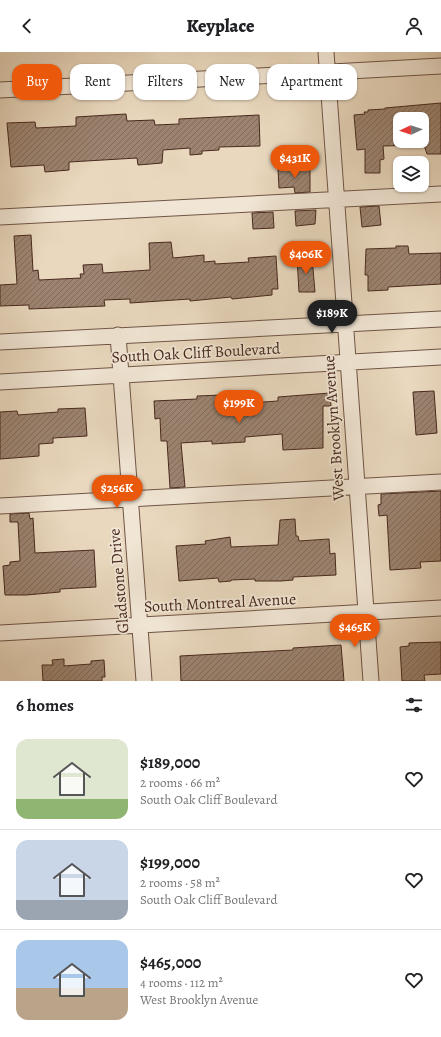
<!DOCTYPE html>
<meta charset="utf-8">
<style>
body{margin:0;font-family:Alegreya,serif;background:#f6f6f6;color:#202124;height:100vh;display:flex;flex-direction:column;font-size:15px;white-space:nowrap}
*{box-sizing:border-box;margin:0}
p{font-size:13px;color:#757577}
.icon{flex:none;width:22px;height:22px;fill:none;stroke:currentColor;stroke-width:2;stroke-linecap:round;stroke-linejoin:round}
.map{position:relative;height:629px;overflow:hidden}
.sheet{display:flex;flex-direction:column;background:#fff;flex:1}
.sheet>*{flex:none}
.guide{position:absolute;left:12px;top:12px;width:417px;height:36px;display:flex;gap:8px}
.needle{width:26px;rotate:266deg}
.buttons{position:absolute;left:393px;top:60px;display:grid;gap:8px}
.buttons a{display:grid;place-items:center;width:36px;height:36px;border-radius:8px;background:#fff;box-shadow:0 1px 3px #0004;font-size:20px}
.price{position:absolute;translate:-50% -34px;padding:0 9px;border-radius:14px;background:#ea580c;color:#fff;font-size:13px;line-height:26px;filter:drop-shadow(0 1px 2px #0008)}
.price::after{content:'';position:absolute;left:50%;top:24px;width:12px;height:9px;margin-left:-6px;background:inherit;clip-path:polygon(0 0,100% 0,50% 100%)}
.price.active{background:#222;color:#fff}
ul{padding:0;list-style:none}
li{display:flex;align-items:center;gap:12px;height:100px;padding:0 16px}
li+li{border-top:1px solid #e0e0e0}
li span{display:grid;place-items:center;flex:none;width:112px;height:80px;border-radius:12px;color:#555}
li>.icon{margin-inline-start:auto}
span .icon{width:48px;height:48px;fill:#fffc;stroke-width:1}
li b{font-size:17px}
h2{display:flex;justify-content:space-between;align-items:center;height:48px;padding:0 16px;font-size:17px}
.pill{padding:0 14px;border-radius:12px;background:#fff;box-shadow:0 1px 3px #0004;font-size:14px;line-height:36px}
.pill.active{background:#ea580c;color:#fff}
header{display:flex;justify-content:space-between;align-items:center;height:52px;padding:0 16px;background:#fff;font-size:18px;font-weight:800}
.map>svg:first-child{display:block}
.building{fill:url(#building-hatch);stroke:#48291e;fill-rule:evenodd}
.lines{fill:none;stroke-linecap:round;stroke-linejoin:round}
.minor-casing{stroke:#705546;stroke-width:17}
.minor{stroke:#f1e6d5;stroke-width:15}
.labels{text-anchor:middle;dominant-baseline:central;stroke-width:3.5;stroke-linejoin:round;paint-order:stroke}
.street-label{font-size:16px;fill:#48291e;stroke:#f1e6d5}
</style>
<header><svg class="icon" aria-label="back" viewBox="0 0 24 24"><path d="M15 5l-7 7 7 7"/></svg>Keyplace<svg class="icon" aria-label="person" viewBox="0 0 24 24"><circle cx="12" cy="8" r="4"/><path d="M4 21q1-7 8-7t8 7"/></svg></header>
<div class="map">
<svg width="441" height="629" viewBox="0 0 441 629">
<defs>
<pattern id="building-hatch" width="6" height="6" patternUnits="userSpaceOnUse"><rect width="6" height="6" fill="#9c8471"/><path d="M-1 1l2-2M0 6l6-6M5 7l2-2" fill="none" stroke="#816c5c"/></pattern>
</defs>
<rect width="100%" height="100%" fill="#e9d8be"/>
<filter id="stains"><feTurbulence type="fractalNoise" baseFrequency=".005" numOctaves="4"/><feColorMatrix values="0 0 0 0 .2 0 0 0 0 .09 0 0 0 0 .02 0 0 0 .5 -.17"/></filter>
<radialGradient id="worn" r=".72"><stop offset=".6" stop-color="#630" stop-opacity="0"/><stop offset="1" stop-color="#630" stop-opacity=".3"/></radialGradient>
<path class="building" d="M 441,51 L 441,102 L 427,102 L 424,93 L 383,94 L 384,107 L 380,108 L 380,121 L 365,121 L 365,97 L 357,98 L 354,63 L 365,62 L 364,60 L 368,60 L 368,58 L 385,57 L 385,56 ZM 400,67 L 422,67 L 422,89 L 400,89 Z
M 126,62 L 127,69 L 154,68 L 155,73 L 179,72 L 179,67 L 259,63 L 260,94 L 219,95 L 219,98 L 202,99 L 202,102 L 190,103 L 190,96 L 163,98 L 162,111 L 138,113 L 137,106 L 69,110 L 69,118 L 45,120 L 44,113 L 11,115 L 7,71 L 35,70 L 36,76 L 76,74 L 76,65 Z
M 310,115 L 310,140 L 295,141 L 294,135 L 279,136 L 278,117 Z
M 379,154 L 381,173 L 362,175 L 360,155 Z
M 316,158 L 315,172 L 296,174 L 295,159 Z
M 273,160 L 274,176 L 253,177 L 252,161 Z
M 31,183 L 33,219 L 38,218 L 39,228 L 81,226 L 80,222 L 84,222 L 83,213 L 102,212 L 103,221 L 150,218 L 149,191 L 171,190 L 173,206 L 204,203 L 204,210 L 215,209 L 215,212 L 249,210 L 248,206 L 276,204 L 278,237 L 272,237 L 272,243 L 232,247 L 231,245 L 190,249 L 190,247 L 130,251 L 130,247 L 104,248 L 105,254 L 29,257 L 29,253 L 0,254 L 0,233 L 17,232 L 14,184 Z
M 396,194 L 408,194 L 409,202 L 441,201 L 441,232 L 388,235 L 388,238 L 368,239 L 368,223 L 365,223 L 366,197 L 396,196 Z
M 297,205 L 312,205 L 315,240 L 299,240 Z
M 434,339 L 437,381 L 416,383 L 413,340 Z
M 330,341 L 331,354 L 323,354 L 323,396 L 283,398 L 282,382 L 245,385 L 245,390 L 212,392 L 212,389 L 181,391 L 185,435 L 170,436 L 167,389 L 161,389 L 160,366 L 155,367 L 154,349 L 197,347 L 197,344 L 223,343 L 223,348 L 249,346 L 249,351 L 278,349 L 278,345 Z
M 85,356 L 87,384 L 53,386 L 53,391 L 39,392 L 39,404 L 0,407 L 0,360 L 17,359 L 18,363 L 58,360 L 58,357 Z
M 441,439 L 441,509 L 420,510 L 421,516 L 390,518 L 387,463 L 379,464 L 378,453 L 381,452 L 381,442 Z
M 29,461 L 30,467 L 33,466 L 35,501 L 94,498 L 96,535 L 60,537 L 60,540 L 26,543 L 5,543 L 3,514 L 10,513 L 10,510 L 20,509 L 18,470 L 10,470 L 10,462 Z
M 295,467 L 296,484 L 298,484 L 299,489 L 329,487 L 330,502 L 335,501 L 336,523 L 293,525 L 293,528 L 281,529 L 255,529 L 255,527 L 231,528 L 231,529 L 219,530 L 218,526 L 179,529 L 176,494 L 206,492 L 205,489 L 230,485 L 231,495 L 278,493 L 280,468 Z
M 441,590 L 441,622 L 424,623 L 425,629 L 402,629 L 400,595 L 409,594 L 409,591 Z
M 341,593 L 344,629 L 181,629 L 180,604 L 293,598 L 293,596 Z
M 64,607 L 64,614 L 91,612 L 91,609 L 104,608 L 105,625 L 102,625 L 102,629 L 43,629 L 42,613 L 53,613 L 52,608 Z"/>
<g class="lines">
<defs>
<path id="minor" d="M 326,0 L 371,629
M 0,38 L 441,14
M 0,165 L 441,142
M 118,283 L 144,629
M 0,290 L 441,267
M 0,330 L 441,305
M 0,454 L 441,430
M 0,581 L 441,556"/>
</defs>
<use href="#minor" class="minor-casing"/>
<use href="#minor" class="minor"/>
</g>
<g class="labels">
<g class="street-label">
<text transform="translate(196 301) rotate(-3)">South Oak Cliff Boulevard</text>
<text transform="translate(334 376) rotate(-94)">West Brooklyn Avenue</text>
<text transform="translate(119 529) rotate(-95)">Gladstone Drive</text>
<text transform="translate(220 551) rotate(-3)">South Montreal Avenue</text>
</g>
</g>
<rect width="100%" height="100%" filter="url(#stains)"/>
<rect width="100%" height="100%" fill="url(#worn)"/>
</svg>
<div class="buttons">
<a><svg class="needle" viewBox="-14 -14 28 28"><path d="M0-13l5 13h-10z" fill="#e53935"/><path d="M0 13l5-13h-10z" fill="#757577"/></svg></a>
<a><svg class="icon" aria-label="layers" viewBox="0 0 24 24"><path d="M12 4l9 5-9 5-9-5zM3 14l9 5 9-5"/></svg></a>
</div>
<b class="price" style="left:295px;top:127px">$431K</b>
<b class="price" style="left:306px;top:223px">$406K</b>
<b class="price active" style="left:332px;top:282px">$189K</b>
<b class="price" style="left:239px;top:372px">$199K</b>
<b class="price" style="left:117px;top:457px">$256K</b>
<b class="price" style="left:355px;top:596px">$465K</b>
<div class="guide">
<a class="pill active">Buy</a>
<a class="pill">Rent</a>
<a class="pill">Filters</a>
<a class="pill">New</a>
<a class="pill">Apartment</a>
</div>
</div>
<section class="sheet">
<h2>6 homes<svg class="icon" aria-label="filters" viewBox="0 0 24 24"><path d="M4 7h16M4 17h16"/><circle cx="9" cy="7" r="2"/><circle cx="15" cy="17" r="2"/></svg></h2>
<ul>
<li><span style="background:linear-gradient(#dfe7d0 75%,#8fb573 0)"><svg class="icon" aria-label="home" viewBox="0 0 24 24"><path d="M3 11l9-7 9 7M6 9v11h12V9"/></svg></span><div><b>$189,000</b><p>2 rooms · 66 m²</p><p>South Oak Cliff Boulevard</p></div><svg class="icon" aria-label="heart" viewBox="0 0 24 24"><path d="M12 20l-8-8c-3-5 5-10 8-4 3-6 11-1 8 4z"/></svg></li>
<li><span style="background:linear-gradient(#c9d6e8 75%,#9aa5b1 0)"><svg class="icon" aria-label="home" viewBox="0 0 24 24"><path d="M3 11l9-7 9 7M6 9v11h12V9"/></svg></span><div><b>$199,000</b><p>2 rooms · 58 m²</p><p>South Oak Cliff Boulevard</p></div><svg class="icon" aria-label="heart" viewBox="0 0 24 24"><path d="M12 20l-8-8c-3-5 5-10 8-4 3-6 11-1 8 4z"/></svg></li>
<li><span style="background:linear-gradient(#a9c7e8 60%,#b9a48a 0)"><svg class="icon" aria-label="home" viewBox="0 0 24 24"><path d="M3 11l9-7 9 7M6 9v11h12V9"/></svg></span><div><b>$465,000</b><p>4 rooms · 112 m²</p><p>West Brooklyn Avenue</p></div><svg class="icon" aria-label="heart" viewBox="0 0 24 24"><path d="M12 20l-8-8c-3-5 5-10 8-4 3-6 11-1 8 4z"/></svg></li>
</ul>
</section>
